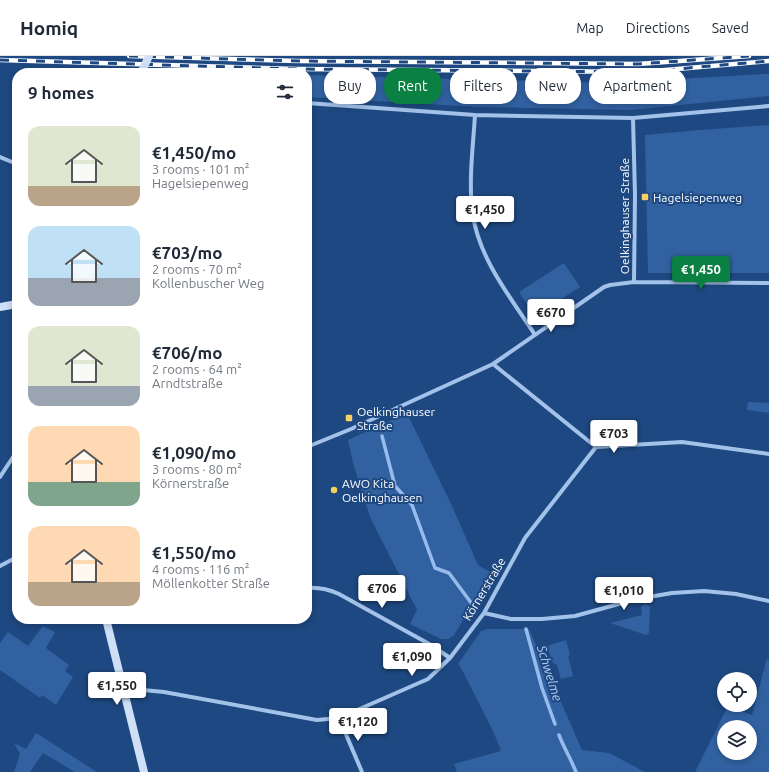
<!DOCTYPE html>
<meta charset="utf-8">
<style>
body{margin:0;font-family:Ubuntu,sans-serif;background:#f6f6f7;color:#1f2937;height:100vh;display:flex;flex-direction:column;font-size:15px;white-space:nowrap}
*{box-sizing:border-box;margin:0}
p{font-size:13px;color:#747a83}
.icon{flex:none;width:22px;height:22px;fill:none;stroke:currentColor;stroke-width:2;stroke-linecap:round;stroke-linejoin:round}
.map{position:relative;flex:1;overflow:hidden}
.details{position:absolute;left:12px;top:12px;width:300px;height:556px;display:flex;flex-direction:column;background:#fff;border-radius:16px;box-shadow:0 2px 6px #0003}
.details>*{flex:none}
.banner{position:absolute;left:324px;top:12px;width:380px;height:36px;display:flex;gap:8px}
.tools{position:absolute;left:717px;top:616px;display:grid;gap:8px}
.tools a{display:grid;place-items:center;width:40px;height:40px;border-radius:50%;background:#fff;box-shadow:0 2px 6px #0003;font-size:20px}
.price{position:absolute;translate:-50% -34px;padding:0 9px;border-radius:4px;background:#fff;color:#222;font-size:13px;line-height:26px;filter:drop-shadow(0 1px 2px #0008)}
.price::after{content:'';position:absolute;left:50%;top:24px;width:12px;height:9px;margin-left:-6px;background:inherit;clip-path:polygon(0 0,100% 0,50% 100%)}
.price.current{background:#0b8043;color:#fff}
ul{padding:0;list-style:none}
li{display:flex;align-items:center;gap:12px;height:100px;padding:0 16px}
li span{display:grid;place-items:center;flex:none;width:112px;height:80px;border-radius:12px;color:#555}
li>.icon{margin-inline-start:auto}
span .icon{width:48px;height:48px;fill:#fffc;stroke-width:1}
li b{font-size:17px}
h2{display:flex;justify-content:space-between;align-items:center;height:48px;padding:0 16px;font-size:17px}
.tag{padding:0 14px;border-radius:16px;background:#fff;box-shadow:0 2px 6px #0003;font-size:14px;line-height:36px}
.tag.current{background:#0b8043;color:#fff}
header{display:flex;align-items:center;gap:24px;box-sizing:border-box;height:56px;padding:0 20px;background:#fff;border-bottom:1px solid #e0e1e3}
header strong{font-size:19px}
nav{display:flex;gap:22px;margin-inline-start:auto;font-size:14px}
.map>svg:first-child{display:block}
.green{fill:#3161a0;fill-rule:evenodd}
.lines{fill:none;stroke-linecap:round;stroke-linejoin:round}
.stream{stroke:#97bceb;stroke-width:3.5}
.minor{stroke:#a3c2e9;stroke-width:4}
.secondary{stroke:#cedff7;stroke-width:8}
.rail-casing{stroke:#fff;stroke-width:4.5}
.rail{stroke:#1e4881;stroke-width:3;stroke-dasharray:9;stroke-linecap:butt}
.secondary-bridge{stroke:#cedff7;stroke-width:8}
.poi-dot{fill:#f8cf62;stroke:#1e4881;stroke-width:1.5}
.labels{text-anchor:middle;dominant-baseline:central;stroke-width:4;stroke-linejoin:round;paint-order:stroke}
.poi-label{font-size:12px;fill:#fff;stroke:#1e4881;text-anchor:start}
.street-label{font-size:12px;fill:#fff;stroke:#1e4881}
.water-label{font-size:13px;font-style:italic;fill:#afccf1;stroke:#1e4881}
</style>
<header>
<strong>Homiq</strong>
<nav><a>Map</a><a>Directions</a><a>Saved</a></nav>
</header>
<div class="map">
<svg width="769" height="716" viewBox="0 0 769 716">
<rect width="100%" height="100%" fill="#1e4881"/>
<path class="green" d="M 166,13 L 242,17 L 164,17 Z
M 764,18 L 769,18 L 769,40 L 631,54 L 478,51 L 307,41 L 307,19 L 607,27 Z
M 769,69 L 769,217 L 648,217 L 645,79 L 700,74 Z
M 564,207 L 580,231 L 535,260 L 519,236 Z
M 748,346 L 769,347 L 769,357 L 747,354 Z
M 407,357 L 452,450 L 478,509 L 492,517 L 454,579 L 449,583 L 441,583 L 410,568 L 417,554 L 370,461 L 353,407 L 348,384 Z
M 645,548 L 650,550 L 649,577 L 646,579 L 610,567 L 642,559 L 641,550 Z
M 43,570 L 55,576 L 46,592 L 69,609 L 65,615 L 73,621 L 56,649 L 42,639 L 40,642 L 0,614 L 0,587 L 8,576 L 28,590 Z
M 488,573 L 529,573 L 582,694 L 609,697 L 645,716 L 457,716 L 454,708 L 501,695 L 493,675 L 461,612 L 458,608 L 481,575 Z
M 566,584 L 570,599 L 568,600 L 573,620 L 561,623 L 557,609 L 552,606 L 547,590 Z
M 767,602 L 769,605 L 769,716 L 695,716 L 728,650 L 752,659 ZM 724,671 L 750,671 L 750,697 L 724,697 Z
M 36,677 L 97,716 L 75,716 L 43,697 L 30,716 L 14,716 L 20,698 L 14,687 L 26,693 Z"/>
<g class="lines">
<path class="stream" d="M 382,380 L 395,430 L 412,449 L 435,512 L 449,517 L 472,548
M 526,573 L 542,632 L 555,668
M 559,679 C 564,692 571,703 576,716"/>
<path class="minor" d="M 307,47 L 475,59 L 633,62 L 769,50
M 475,59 C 473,92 468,127 473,160 C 480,204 511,242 535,279
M 0,101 L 17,108
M 634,226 L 769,227
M 493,308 L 596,391 L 682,386 L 769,398
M 307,391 L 351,373 L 493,308 L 604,231 L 610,229 L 634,226 L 635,139 L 633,62
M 0,421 L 17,395
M 0,510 L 17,501
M 307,532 C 319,531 328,533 339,538 L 431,589 L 450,602
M 484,557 L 511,563 L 542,563 L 575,560 L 637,543 L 672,537 L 704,535 L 736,538 L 769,545
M 125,637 L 143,634 L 164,636 L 317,664 L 339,662 L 428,623 L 450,602 L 484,557 L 525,482 L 596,391
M 339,662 L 362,716"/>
<path class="secondary" d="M 0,251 L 17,248
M 106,563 L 144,716"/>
<defs>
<path id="rail" d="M 129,0 L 299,5 L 638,8 L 749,0
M 0,4 L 298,13 L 642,16 L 769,5"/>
</defs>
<use href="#rail" class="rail-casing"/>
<use href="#rail" class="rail"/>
<path class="secondary-bridge" d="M 142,15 L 149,0"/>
</g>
<g class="poi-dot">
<rect x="641" y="137" width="8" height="8" rx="2"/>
<rect x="345" y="358" width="8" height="8" rx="2"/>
<circle cx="334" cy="434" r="4"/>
</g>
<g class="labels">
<g class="poi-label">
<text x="653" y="141">Hagelsiepenweg</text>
<text x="357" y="355">Oelkinghauser<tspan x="357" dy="14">Straße</tspan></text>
<text x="342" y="427">AWO Kita<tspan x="342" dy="14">Oelkinghausen</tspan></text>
</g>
<g class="street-label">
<text transform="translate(624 160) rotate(-90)">Oelkinghauser Straße</text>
<text transform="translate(484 533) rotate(-59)">Körnerstraße</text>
</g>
<g class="water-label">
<text transform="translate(550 617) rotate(73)">Schwelme</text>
</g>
</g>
</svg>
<div class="tools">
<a><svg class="icon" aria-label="locate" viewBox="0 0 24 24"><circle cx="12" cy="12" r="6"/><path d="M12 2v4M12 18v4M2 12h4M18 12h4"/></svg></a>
<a><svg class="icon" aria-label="layers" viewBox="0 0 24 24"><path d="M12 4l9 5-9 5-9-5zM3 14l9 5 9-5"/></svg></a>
</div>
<b class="price" style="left:485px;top:174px">€1,450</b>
<b class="price current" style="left:701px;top:234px">€1,450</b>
<b class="price" style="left:551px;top:277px">€670</b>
<b class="price" style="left:614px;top:398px">€703</b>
<b class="price" style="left:382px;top:553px">€706</b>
<b class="price" style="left:624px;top:555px">€1,010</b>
<b class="price" style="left:412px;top:621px">€1,090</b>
<b class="price" style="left:117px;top:650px">€1,550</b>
<b class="price" style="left:358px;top:686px">€1,120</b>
<div class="banner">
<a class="tag">Buy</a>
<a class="tag current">Rent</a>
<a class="tag">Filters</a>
<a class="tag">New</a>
<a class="tag">Apartment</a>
</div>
<section class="details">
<h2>9 homes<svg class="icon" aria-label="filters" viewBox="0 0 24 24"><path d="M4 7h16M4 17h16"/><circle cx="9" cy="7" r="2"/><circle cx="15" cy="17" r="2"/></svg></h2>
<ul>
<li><span style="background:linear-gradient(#dfe7d0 75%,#b9a48a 0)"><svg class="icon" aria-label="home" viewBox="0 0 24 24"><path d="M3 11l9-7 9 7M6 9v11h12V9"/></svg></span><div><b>€1,450/mo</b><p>3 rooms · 101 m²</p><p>Hagelsiepenweg</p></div></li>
<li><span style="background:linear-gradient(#bfe0f5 65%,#9aa5b1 0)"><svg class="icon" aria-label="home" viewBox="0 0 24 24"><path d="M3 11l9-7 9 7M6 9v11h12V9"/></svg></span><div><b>€703/mo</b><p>2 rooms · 70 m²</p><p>Kollenbuscher Weg</p></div></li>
<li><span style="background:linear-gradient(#dfe7d0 75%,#9aa5b1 0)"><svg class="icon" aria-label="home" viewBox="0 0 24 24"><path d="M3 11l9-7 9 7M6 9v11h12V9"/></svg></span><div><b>€706/mo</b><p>2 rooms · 64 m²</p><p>Arndtstraße</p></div></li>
<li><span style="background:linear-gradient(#ffd9b3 70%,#7fa58c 0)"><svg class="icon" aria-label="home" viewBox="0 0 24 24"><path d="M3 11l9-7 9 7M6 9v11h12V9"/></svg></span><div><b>€1,090/mo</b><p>3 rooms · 80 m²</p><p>Körnerstraße</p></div></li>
<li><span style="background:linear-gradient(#ffd9b3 70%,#b9a48a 0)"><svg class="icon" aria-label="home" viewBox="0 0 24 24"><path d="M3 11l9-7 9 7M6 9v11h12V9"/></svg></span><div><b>€1,550/mo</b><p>4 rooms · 116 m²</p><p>Möllenkotter Straße</p></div></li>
</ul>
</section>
</div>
